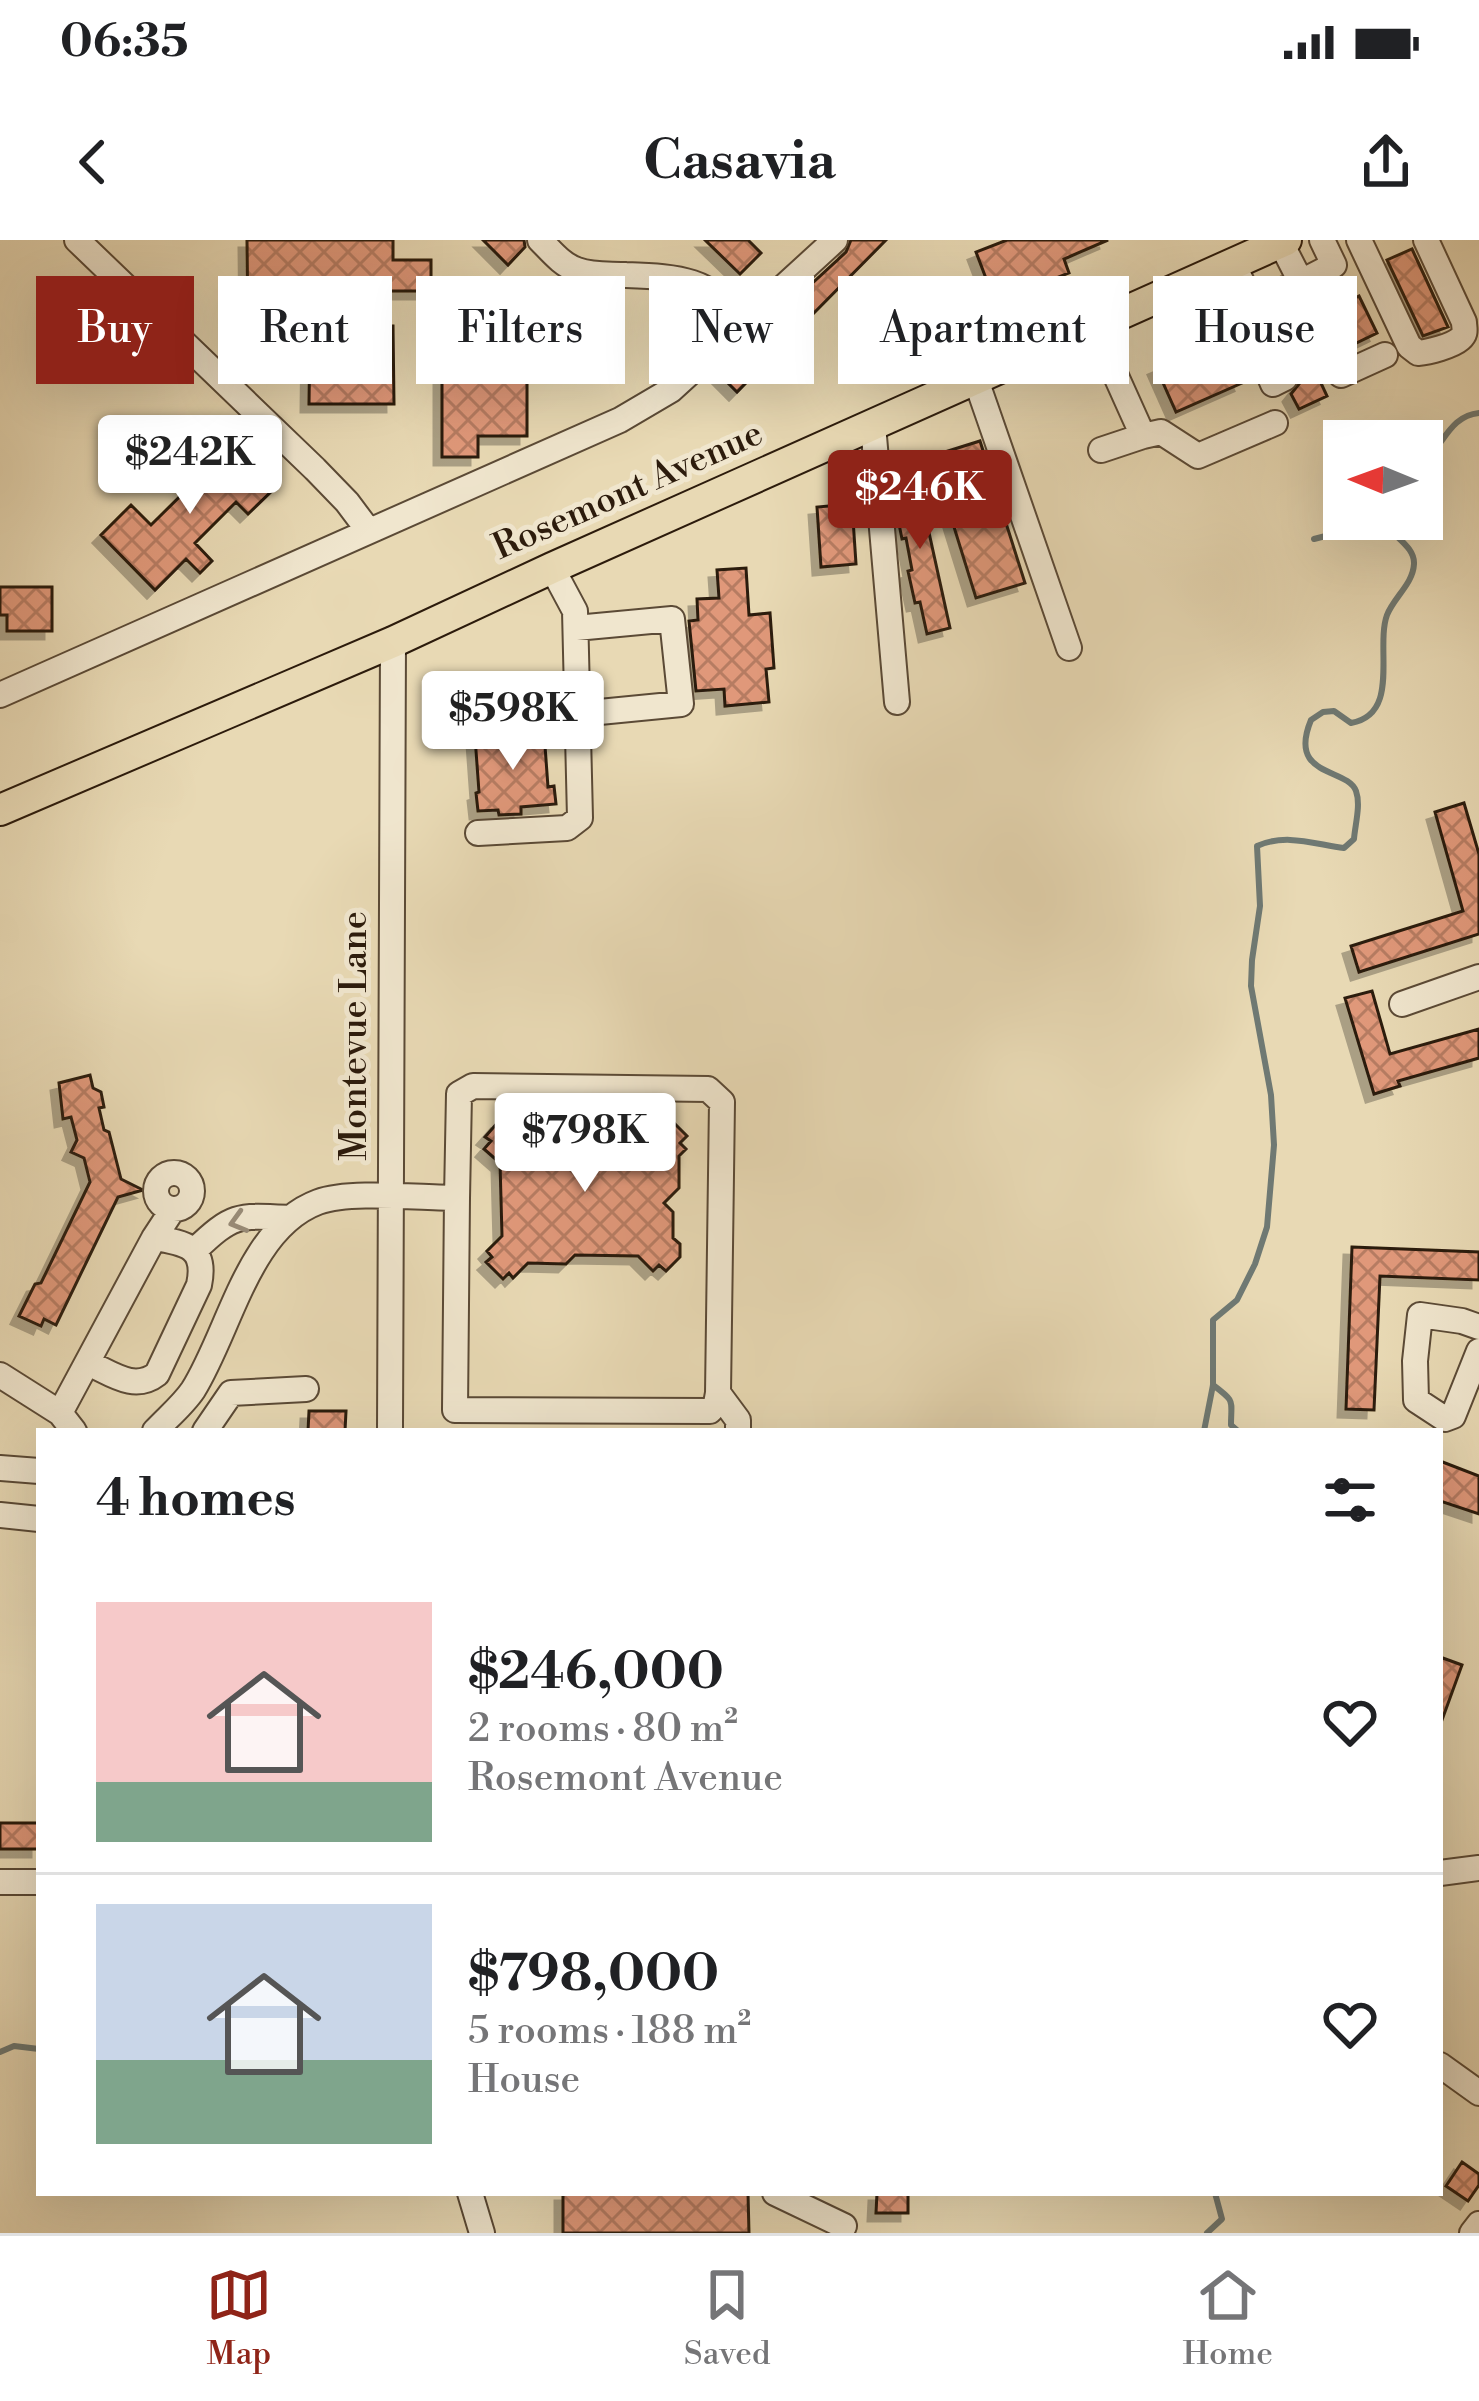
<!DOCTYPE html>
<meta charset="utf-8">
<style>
body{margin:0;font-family:"Libre Bodoni",serif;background:#f2f2f2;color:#202124;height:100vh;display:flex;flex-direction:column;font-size:45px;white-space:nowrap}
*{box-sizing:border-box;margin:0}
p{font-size:39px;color:#757577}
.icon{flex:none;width:66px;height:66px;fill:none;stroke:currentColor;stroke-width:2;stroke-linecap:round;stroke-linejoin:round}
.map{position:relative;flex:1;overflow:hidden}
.drawer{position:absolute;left:36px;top:1188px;width:1407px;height:768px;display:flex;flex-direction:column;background:#fff;border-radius:0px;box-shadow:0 12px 48px #0002}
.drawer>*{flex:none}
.banner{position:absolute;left:36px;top:36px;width:1407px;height:108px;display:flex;gap:24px}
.needle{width:78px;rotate:271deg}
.fabs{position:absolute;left:1323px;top:180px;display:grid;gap:24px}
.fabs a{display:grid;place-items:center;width:120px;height:120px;border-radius:0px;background:#fff;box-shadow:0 12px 48px #0002;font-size:60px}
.price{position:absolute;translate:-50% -102px;padding:0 27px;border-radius:12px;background:#fff;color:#222;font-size:39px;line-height:78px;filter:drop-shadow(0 3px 6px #0008)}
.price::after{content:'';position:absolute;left:50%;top:72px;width:36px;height:27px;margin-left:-18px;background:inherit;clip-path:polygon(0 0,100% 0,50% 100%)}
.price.selected{background:#8f2418;color:#fff}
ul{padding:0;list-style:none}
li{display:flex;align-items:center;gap:36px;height:300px;padding:0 60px}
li+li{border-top:3px solid #e0e0e0}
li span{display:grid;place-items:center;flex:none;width:336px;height:240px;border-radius:0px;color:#555}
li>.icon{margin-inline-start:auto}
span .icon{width:144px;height:144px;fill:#fffc;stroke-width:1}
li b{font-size:51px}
h2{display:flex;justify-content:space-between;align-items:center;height:144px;padding:0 60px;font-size:51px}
.pill{padding:0 42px;border-radius:0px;background:#fff;box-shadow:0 12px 48px #0002;font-size:42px;line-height:108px}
.pill.selected{background:#8f2418;color:#fff}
.status{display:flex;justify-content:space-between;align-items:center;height:84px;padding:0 60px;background:#fff;direction:ltr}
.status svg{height:33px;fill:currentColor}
header{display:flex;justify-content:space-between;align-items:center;height:156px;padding:0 60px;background:#fff;font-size:54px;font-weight:700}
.tabs{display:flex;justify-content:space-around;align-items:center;height:168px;border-top:3px solid #e0e0e0;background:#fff;font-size:33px;color:#757577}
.tabs a{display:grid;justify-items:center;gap:6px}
.tabs .selected{color:#8f2418}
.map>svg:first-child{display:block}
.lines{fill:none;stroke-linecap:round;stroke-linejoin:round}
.stream{stroke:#6f7973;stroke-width:6}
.building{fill:url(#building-cross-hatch);stroke:#2c1b0c;stroke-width:3;filter:url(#shadow)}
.minor-casing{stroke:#5b4a36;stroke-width:28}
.major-casing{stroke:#2c1b0c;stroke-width:34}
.minor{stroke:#f0e6ce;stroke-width:24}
.major{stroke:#e8d9b4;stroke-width:30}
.oneway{stroke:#988b77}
.labels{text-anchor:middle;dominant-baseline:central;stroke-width:10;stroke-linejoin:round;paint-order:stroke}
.street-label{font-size:36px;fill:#2c1b0c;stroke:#f0e6ce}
</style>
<div class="status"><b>06:35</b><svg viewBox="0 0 49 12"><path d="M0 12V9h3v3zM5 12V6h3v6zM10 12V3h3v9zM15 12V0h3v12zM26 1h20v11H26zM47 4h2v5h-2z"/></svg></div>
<header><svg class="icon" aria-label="back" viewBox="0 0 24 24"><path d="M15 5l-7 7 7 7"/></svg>Casavia<svg class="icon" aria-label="share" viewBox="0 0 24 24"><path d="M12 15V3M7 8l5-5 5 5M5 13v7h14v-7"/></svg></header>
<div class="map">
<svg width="1479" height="1993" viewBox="0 0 1479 1993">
<defs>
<pattern id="building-cross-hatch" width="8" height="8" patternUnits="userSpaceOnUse" patternTransform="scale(3)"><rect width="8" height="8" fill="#e0987a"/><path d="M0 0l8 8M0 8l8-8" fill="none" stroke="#b67b62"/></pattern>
<filter id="shadow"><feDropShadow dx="-8" dy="8" stdDeviation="0" flood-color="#0004"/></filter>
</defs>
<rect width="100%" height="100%" fill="#e8d9b4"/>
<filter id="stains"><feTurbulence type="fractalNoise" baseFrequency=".00167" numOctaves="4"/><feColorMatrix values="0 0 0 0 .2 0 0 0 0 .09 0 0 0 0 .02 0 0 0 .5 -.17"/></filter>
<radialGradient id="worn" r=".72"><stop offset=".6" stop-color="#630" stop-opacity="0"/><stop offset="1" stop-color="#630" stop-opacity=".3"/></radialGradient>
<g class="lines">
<path class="stream" d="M 1422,223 C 1444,206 1449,176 1479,173
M 1314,299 L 1384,281
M 1213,1145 C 1236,1162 1231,1160 1231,1185 L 1238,1191
M 1204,1191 L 1213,1145 L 1213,1080 L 1237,1060 L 1255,1024 L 1267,987 L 1274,905 L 1271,855 L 1251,746 L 1252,720 L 1260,666 L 1257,606 C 1286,593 1314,604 1344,608 L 1354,599 C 1355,585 1361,565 1356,551 C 1347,527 1287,538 1311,480 L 1323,472 L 1334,471 L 1351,483 C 1401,474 1375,408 1387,375 C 1394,357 1413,344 1414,324 C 1415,305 1390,296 1383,279
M 0,1812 L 14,1806 L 39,1809
M 1207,1993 L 1222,1979 L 1215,1953"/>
</g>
<path class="building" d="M 247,0 L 393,0 L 393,20 L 431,20 L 431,51 L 299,51 L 300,90 L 248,90 Z
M 483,0 L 524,0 L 525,7 L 508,25 Z
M 705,0 L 748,0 L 761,13 L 740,34 Z
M 851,0 L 886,0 L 809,78 L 792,62 L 846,12 Z
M 1007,0 L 1108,0 L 1064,19 L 1069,33 L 995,62 L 976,12 Z
M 1412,9 L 1448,87 L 1423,96 L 1387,20 Z
M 1359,56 L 1377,93 L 1346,108 L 1328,72 Z
M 1288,65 L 1324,139 L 1320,141 L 1327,156 L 1299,169 L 1291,154 L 1303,139 L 1274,72 Z
M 479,71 L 479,93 L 527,92 L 527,196 L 478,196 L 478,217 L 442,217 L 442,72 Z
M 310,86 L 393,86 L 394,164 L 309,164 Z
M 766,92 L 781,107 L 737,152 L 721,136 Z
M 1233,94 L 1248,128 L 1238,133 L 1242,143 L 1176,172 L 1156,127 Z
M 236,201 L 279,244 L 248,274 L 236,262 L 195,303 L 212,321 L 200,333 L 186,319 L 155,350 L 101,295 L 131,265 L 151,285 Z
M 980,201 L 1025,343 L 976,358 L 932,216 Z
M 915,229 L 950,388 L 927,394 L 920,362 L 915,363 L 908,331 L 912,330 L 906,298 L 902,299 L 898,279 L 894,234 Z
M 852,264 L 856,324 L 821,327 L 817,267 Z
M 746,328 L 749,375 L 770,373 L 774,428 L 766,429 L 769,462 L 725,466 L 724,449 L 696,451 L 689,381 L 698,380 L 697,359 L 719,358 L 717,330 Z
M 0,347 L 52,347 L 52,391 L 7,391 L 7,375 L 0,375 Z
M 544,492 L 548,547 L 554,546 L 556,564 L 521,567 L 521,574 L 499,575 L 498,570 L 478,571 L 476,553 L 479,552 L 475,497 Z
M 1464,563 L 1479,614 L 1479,694 L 1359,732 L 1351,706 L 1463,671 L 1435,572 Z
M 1372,751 L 1390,814 L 1479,789 L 1479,818 L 1398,841 L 1400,846 L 1374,854 L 1345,758 Z
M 90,835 L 93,848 L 101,852 L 104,867 L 99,868 L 104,890 L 109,892 L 121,939 L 143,950 L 118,957 L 56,1085 L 44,1079 L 41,1086 L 19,1076 L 35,1044 L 41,1043 L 90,942 L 84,918 L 71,912 L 77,900 L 71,877 L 63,879 L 59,843 Z
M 669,878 L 687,896 L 680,903 L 686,909 L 679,916 L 679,948 L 664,963 L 673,972 L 673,998 L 680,1004 L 680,1017 L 666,1031 L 659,1025 L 653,1031 L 638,1016 L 575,1015 L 566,1024 L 528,1023 L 513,1038 L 509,1033 L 503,1039 L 486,1022 L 492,1017 L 487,1011 L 502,996 L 500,923 L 484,909 L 491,901 L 485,897 L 499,881 L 504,885 L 510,879 L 520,888 L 581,889 L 586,896 L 604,896 L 609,890 L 651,890 L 659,882 L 662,885 Z
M 1352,1007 L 1479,1012 L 1479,1040 L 1380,1036 L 1374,1170 L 1346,1169 Z
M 309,1171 L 346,1171 L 345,1191 L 308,1191 Z
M 1440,1221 L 1479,1236 L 1479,1274 L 1440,1261 Z
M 1440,1417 L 1462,1425 L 1442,1480 L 1440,1480 Z
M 0,1583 L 39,1583 L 39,1609 L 0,1609 Z
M 1462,1922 L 1479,1934 L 1479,1945 L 1468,1961 L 1446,1946 Z
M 563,1953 L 748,1953 L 749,1993 L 563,1993 Z
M 877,1953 L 908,1953 L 908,1973 L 876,1973 Z"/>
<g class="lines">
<defs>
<path id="minor" d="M 77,0 L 315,229 L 347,262 L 368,290
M 540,0 C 551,11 562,25 577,30 C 592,36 610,34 626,35 C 683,37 706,39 747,81
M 1359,0 L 1409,106 L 1418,113 C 1429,112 1452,106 1460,99 C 1467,93 1464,89 1464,82 L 1426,0
M 1281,3 L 1301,42 L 1334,25 L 1322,0
M 1219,31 L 1237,70 L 1252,63 L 1233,24
M 1296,44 L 1341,135 L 1385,115
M 1240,68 L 1273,144 L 1285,138 L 1252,63 L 1301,42
M 1094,87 L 1143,196 L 1161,192 L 1198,216 L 1275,183
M 105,109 L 148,68
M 976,140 L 1069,408
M 873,185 L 897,462
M 1101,210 L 1143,196
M 576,388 L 672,379 L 681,464 L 579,474
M 0,455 L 620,180 L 671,150 L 835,0
M 478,593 L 567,588 L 580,578 L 575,371 L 552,328
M 1402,764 L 1479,737
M156 951a18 18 0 1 1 36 0a18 18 0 1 1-36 0Z
M 457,958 L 455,1170 L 710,1171 L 716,1164 L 718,1153
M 195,1010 C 233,974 237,975 290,978
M 1479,1087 L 1462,1081 L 1420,1075 L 1415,1121 L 1416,1160 L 1445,1179 L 1453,1176 L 1479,1111
M 88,1123 C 111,1133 134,1152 157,1134 L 199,1045 C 207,1007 186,1003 154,998
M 0,1135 L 60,1173 L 74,1191
M 60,1173 L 154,998 L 173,969
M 155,1191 C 167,1178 183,1165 193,1150 C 230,1091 248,988 318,962 C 350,950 420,958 457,958 L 459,854 L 473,846 L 708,849 L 722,862 L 718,1153 L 738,1180 L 738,1191
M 205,1191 L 231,1153 L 306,1149
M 390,1191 L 393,402
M 0,1228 L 39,1231
M 0,1275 L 39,1279
M 1440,1633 L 1479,1628
M 0,1642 L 39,1642
M 1440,1825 L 1479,1853
M 470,1953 L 482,1993
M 775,1953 L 844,1986
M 1472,1993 L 1479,1984"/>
<path id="major" d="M 0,570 L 393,402 L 552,328 L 1286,0"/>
</defs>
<use href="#minor" class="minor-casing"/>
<use href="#major" class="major-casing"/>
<use href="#minor" class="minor"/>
<use href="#major" class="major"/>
</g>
<defs><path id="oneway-chevron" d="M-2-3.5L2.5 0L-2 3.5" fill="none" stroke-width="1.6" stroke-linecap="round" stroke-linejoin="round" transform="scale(3)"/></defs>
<use class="oneway" href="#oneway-chevron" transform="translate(238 982) rotate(164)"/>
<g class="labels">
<g class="street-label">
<text transform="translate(628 251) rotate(-24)">Rosemont Avenue</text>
<text transform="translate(355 796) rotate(-90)">Montevue Lane</text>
</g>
</g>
<rect width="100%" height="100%" filter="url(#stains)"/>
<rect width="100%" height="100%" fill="url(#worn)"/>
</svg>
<div class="fabs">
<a><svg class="needle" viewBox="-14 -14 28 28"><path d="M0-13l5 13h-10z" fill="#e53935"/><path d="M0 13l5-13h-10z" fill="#757577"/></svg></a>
</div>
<b class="price" style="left:190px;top:277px">$242K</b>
<b class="price selected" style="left:920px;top:312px">$246K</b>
<b class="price" style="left:513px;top:533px">$598K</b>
<b class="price" style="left:585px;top:955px">$798K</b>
<div class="banner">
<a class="pill selected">Buy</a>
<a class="pill">Rent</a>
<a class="pill">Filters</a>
<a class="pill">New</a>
<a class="pill">Apartment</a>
<a class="pill">House</a>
</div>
<section class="drawer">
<h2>4 homes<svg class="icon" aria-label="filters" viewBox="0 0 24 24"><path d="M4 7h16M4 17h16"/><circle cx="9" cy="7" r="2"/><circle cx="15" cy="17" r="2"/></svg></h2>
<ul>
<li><span style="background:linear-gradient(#f6c9c9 75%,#7fa58c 0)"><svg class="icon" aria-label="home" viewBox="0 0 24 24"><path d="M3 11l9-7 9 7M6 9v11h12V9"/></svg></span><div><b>$246,000</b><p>2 rooms · 80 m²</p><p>Rosemont Avenue</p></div><svg class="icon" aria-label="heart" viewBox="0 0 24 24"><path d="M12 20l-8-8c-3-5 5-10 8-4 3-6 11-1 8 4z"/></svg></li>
<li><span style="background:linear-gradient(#c9d6e8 65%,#7fa58c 0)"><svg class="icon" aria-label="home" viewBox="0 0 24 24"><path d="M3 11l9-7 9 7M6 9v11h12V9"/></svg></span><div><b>$798,000</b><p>5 rooms · 188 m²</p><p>House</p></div><svg class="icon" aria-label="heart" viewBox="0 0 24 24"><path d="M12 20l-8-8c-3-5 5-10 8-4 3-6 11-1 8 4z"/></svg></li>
</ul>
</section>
</div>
<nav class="tabs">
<a class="selected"><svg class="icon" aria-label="map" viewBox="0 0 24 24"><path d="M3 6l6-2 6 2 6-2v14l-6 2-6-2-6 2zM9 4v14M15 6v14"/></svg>Map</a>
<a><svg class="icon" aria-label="saved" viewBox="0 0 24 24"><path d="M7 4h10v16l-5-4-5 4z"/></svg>Saved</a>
<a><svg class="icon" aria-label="home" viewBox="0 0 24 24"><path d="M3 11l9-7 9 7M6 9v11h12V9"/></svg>Home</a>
</nav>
